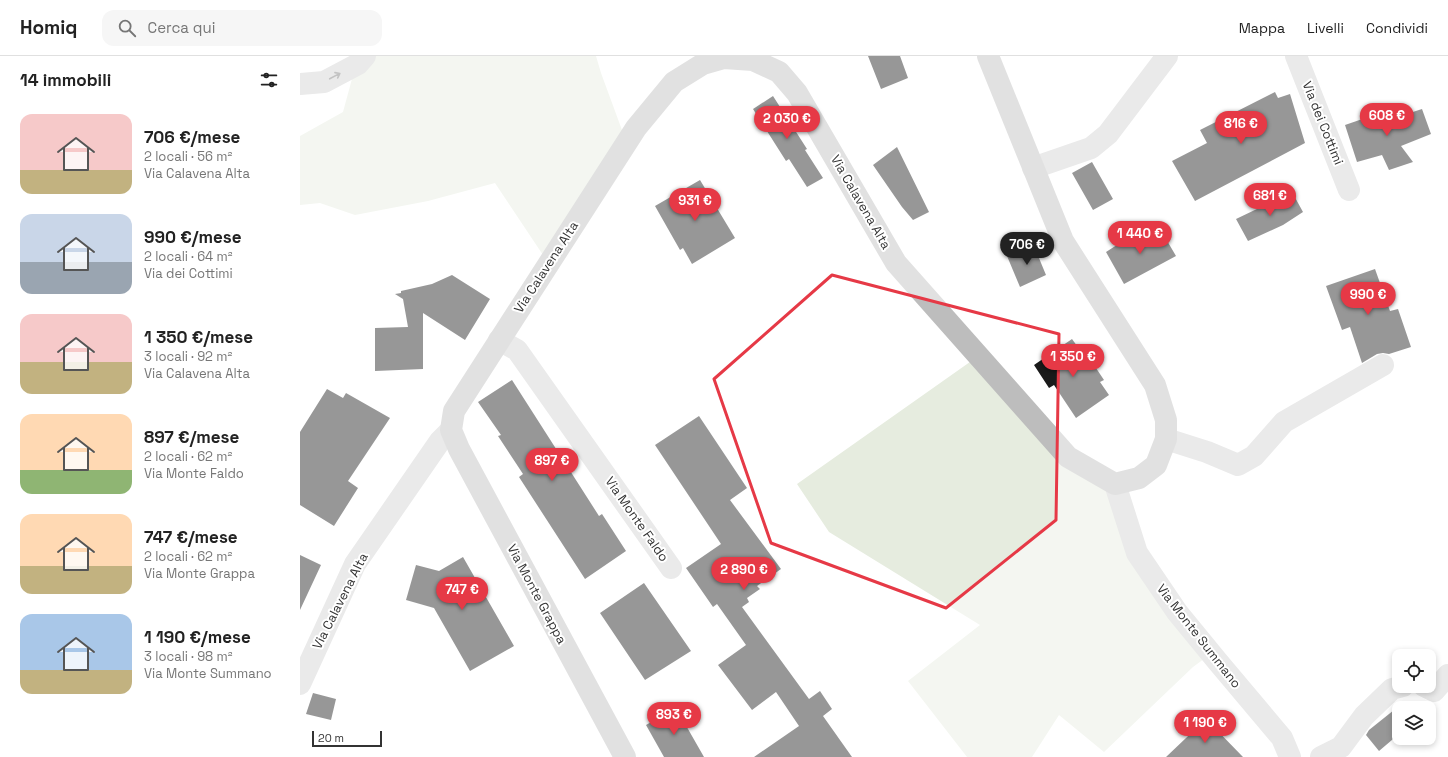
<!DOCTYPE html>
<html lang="it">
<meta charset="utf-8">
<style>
body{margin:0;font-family:"Space Grotesk",sans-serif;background:#f6f6f6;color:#222;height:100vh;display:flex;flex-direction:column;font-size:15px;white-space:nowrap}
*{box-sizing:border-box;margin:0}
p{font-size:13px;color:#767676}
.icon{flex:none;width:22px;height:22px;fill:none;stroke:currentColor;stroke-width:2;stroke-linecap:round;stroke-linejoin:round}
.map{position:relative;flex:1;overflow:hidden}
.panel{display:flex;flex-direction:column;background:#fff;width:300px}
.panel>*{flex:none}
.fabs{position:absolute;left:1092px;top:593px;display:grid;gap:8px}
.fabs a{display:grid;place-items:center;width:44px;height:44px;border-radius:8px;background:#fff;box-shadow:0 2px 6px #0003;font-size:20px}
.scale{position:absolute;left:12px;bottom:10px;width:70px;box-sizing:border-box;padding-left:4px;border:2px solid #333;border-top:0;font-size:11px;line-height:14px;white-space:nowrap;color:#333;-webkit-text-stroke:3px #fff;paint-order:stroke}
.price{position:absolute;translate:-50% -34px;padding:0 9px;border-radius:14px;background:#e63946;color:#fff;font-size:13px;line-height:26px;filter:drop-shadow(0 1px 2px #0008)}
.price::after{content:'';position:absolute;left:50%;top:24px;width:12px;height:9px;margin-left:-6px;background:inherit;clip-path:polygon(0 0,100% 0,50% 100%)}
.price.current{background:#222;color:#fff}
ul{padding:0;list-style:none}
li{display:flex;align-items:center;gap:12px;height:100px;padding:0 20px}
li span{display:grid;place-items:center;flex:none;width:112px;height:80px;border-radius:12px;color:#555}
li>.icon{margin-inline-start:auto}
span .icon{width:48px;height:48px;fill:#fffc;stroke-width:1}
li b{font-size:17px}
h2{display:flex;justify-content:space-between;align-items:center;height:48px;padding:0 20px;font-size:17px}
header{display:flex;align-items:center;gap:24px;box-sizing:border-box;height:56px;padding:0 20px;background:#fff;border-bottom:1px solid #e0e0e0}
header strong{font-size:19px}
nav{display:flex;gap:22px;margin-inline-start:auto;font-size:14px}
.search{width:280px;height:36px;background:#f6f6f6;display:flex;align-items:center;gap:10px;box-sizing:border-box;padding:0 14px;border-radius:12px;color:#767676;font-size:15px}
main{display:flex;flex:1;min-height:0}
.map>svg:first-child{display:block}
.green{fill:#e6ecdf}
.building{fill:#1a1a1a}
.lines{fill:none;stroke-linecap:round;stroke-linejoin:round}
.street{stroke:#d0d0d0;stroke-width:22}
.secondary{stroke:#bdbdbd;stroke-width:22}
.oneway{stroke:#7a7a7a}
.marked{fill:none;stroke:#e63946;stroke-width:3;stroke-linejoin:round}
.labels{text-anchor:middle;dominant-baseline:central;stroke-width:4;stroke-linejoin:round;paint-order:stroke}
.street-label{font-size:13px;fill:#333;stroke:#fff}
</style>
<header>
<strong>Homiq</strong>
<div class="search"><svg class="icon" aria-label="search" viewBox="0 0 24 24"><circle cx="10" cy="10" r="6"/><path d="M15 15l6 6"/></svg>Cerca qui</div>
<nav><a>Mappa</a><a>Livelli</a><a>Condividi</a></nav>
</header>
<main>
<section class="panel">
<h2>14 immobili<svg class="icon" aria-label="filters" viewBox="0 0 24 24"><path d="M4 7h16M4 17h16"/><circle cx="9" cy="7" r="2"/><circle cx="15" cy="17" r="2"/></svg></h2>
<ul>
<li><span style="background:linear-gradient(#f6c9c9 70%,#c2b280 0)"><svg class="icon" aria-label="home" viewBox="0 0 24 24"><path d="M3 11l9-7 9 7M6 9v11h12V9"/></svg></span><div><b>706 €/mese</b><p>2 locali · 56 m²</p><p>Via Calavena Alta</p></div></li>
<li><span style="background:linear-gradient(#c9d6e8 60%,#9aa5b1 0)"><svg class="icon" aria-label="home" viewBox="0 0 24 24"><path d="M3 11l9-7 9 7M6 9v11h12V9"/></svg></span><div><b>990 €/mese</b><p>2 locali · 64 m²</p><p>Via dei Cottimi</p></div></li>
<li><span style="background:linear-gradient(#f6c9c9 60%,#c2b280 0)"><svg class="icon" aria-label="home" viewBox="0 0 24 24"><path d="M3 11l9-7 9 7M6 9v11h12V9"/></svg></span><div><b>1 350 €/mese</b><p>3 locali · 92 m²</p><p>Via Calavena Alta</p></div></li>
<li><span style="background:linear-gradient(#ffd9b3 70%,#8fb573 0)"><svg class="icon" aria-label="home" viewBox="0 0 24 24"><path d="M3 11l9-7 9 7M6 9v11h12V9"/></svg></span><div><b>897 €/mese</b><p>2 locali · 62 m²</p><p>Via Monte Faldo</p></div></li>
<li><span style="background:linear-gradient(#ffd9b3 65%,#c2b280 0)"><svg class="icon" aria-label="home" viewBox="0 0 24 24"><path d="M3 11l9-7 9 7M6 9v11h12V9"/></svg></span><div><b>747 €/mese</b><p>2 locali · 62 m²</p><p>Via Monte Grappa</p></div></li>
<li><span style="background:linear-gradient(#a9c7e8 70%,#c2b280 0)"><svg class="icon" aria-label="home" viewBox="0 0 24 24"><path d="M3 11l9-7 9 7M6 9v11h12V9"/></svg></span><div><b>1 190 €/mese</b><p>3 locali · 98 m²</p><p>Via Monte Summano</p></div></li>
</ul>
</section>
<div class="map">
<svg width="1148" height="701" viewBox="0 0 1148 701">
<rect width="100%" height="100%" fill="#fff"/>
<path class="green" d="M 64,0 L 296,0 L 301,17 L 326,85 L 249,208 L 195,127 L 128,145 L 55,159 L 20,147 L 0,149 L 0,80 L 43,56 L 56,8 Z
M 677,301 L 769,402 L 816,430 L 837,496 L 916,594 L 893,611 L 804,696 L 759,659 L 732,701 L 667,701 L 608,625 L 680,569 L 529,476 L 497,428 Z"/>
<path class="building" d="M 568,0 L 600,0 L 608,22 L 581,33 Z
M 975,36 L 978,42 L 990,38 L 1005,87 L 895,145 L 872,105 L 907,87 L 900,74 Z
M 473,40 L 507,93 L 505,94 L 523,122 L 507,131 L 489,103 L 486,105 L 453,53 Z
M 1122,53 L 1131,78 L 1101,90 L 1113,106 L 1089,114 L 1082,99 L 1057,106 L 1045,69 L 1074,59 L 1082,66 Z
M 597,91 L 629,156 L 613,164 L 602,151 L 573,109 Z
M 792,106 L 813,143 L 793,154 L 772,117 Z
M 400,124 L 435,182 L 392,208 L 383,192 L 380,194 L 355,150 Z
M 992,136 L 1003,156 L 983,169 L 948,185 L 936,163 Z
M 859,171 L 876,200 L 824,228 L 806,196 L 834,178 L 837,184 Z
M 734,190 L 746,219 L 720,231 L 707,200 Z
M 1075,213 L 1090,255 L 1098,253 L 1111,291 L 1089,298 L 1083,297 L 1077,298 L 1062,307 L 1050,271 L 1042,274 L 1026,230 Z
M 152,219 L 190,243 L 165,284 L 123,257 L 123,313 L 75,315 L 75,272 L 108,271 L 103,243 L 95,238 L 101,237 L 101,235 L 132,228 Z
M 772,283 L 788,305 L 790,303 L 804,324 L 800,326 L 809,339 L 776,362 L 754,329 L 749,332 L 734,309 Z
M 212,324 L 299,460 L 302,458 L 326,495 L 285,523 L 219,421 L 223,418 L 198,380 L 201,379 L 178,346 Z
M 27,333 L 43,342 L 46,337 L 90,362 L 48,425 L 58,432 L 34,470 L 0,449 L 0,376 Z
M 399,360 L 447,432 L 430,444 L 481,513 L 457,530 L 460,533 L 447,542 L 449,546 L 442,551 L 509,643 L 520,635 L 532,653 L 523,660 L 552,701 L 454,701 L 499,670 L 476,636 L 452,654 L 418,609 L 446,589 L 417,548 L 413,551 L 386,512 L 421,488 L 355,389 Z
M 0,499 L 21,509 L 0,554 Z
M 163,501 L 214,590 L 170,615 L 134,552 L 106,544 L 116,509 L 139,515 Z
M 344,527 L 391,595 L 345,624 L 300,557 Z
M 13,637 L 36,643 L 31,664 L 6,658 Z
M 1099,650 L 1099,678 L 1079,695 L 1066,679 L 1069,674 Z
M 376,652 L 404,701 L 364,701 L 346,669 Z
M 906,663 L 943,701 L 866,701 Z"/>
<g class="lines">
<path class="street" d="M 996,0 L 1049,134
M 0,28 L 24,26 L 58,8 L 65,0
M 733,112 L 791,92 L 808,78 L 867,0
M 199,284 L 217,294 L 371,512
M 866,383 L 907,396 L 938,409 L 954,400 L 984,366 L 1083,309
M 815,428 L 837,497 L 877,556 L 918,606 L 982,682 L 990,701
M 0,628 L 55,508 L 140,385 L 151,374
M 1124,630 L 1134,635 L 1148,619
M 1021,701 L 1041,691 L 1064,660 L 1092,633 L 1103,630"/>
<path class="secondary" d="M 325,701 L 159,393 L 151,374 L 154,355 L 336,72 L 374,26 L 403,8 L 424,2 L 453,4 L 479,16 L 497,37 L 596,207 L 768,401 L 815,428 L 839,422 L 856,409 L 866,383 L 866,364 L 855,329 L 763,185 L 688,0"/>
</g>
<defs><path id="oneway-shaft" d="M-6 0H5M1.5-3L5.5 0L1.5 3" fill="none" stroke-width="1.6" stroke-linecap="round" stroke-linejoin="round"/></defs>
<use class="oneway" href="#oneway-shaft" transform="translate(35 20) rotate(-28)"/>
<path d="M0 0H1148V701H0ZM 532,219 L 759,278 L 756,464 L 646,552 L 471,487 L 414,323 Z" fill="#fff" fill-opacity=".55" fill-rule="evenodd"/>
<path class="marked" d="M 532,219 L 759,278 L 756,464 L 646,552 L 471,487 L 414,323 Z"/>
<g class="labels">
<g class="street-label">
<text transform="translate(1023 67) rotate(68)">Via dei Cottimi</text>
<text transform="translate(561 146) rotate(60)">Via Calavena Alta</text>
<text transform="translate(246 211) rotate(-57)">Via Calavena Alta</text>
<text transform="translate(337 463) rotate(55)">Via Monte Faldo</text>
<text transform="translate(237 538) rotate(62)">Via Monte Grappa</text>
<text transform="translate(40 545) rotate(-63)">Via Calavena Alta</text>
<text transform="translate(899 580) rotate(52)">Via Monte Summano</text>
</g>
</g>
</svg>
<div class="fabs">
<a><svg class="icon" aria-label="locate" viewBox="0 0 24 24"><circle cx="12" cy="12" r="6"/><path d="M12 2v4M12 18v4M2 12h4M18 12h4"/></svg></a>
<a><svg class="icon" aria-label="layers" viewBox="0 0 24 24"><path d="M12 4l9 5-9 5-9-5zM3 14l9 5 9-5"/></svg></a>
</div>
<div class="scale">20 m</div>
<b class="price" style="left:1087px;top:81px">608 €</b>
<b class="price" style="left:487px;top:84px">2 030 €</b>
<b class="price" style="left:941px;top:89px">816 €</b>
<b class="price" style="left:970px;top:161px">681 €</b>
<b class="price" style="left:395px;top:166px">931 €</b>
<b class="price" style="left:840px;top:199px">1 440 €</b>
<b class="price current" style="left:727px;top:210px">706 €</b>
<b class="price" style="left:1068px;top:260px">990 €</b>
<b class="price" style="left:773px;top:322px">1 350 €</b>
<b class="price" style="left:252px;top:426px">897 €</b>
<b class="price" style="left:444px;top:535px">2 890 €</b>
<b class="price" style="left:162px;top:555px">747 €</b>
<b class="price" style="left:374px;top:680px">893 €</b>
<b class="price" style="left:905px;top:688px">1 190 €</b>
</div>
</main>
